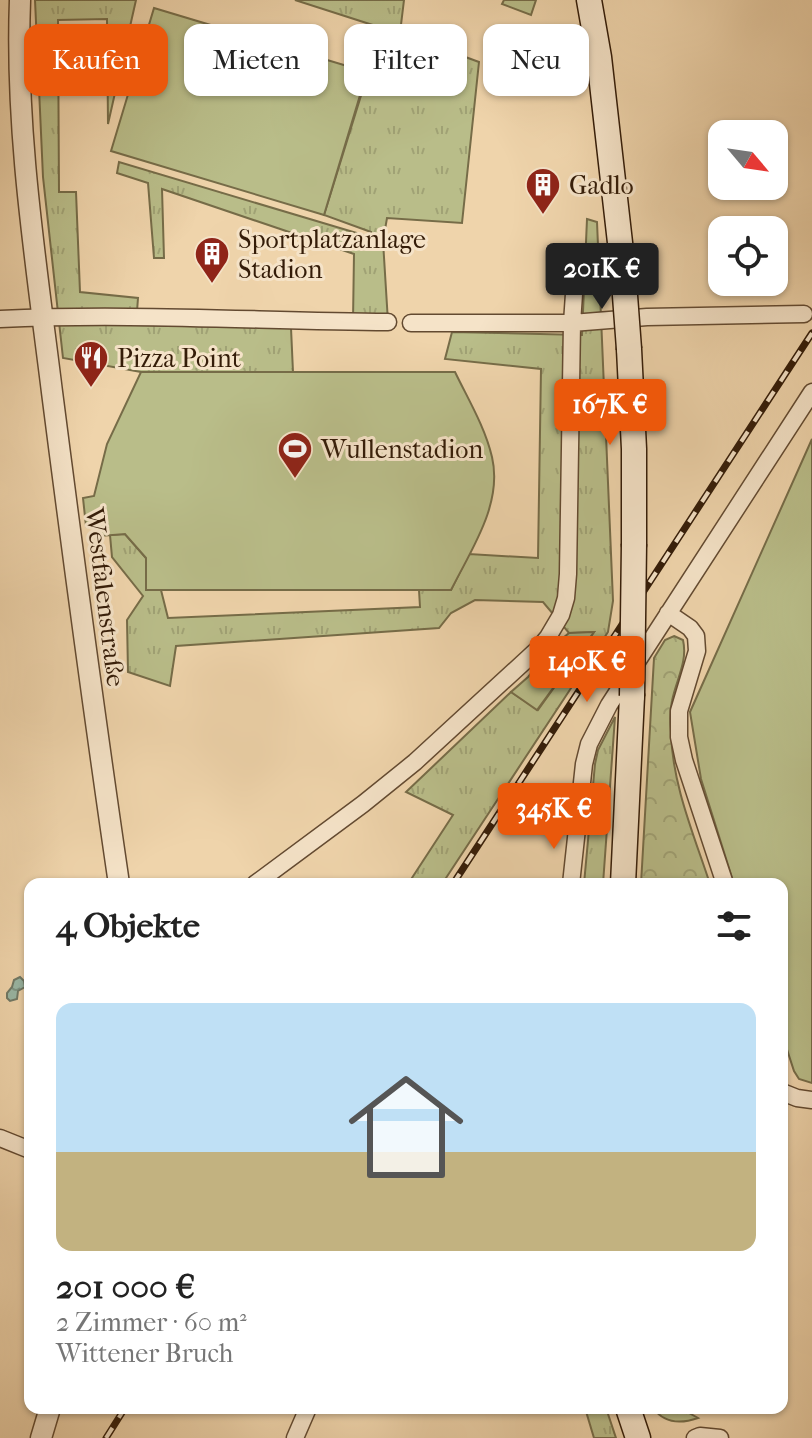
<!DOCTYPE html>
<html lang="de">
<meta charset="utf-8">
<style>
body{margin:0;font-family:"IM FELL French Canon",serif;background:#f2f2f2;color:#222;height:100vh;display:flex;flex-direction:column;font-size:30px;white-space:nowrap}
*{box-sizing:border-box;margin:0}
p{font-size:26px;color:#767676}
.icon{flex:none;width:44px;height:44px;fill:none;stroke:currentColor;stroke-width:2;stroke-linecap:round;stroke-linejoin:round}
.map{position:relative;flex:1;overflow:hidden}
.panel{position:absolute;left:24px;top:878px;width:764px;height:536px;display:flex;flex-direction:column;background:#fff;border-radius:16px;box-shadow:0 2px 6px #0004}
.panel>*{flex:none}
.hud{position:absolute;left:24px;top:24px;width:764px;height:72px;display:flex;gap:16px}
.needle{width:52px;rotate:119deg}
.controls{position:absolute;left:708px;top:120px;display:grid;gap:16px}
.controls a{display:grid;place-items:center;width:80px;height:80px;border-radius:16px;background:#fff;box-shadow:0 2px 6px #0004;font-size:40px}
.price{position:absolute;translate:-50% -68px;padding:0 18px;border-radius:8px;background:#ea580c;color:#fff;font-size:26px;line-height:52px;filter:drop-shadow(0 2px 4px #0008)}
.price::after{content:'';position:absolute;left:50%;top:48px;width:24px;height:18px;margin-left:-12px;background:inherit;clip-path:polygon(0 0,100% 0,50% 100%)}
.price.selected{background:#222;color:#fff}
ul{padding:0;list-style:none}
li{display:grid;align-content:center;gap:16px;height:424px;padding:0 32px}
li span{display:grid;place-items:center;height:248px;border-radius:16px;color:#555}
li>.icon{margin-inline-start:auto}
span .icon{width:144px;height:144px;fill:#fffc;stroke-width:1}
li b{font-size:34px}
h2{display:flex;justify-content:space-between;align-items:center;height:96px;padding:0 32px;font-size:34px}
.chip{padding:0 28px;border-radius:16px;background:#fff;box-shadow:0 2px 6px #0004;font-size:28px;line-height:72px}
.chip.selected{background:#ea580c;color:#fff}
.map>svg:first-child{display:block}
.grass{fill:url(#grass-tufts);stroke:#766c48;stroke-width:2}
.forest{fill:url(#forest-crowns);stroke:#766c48;stroke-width:2}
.green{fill:#b9bd89;stroke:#766c48;stroke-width:2}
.water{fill:url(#water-ripples);stroke:#717a67;stroke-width:2}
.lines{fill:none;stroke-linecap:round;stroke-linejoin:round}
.minor-casing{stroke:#634a31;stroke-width:19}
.tertiary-casing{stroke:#634a31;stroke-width:23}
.secondary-casing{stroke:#341c08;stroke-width:27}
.minor{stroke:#f5e3c8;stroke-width:16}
.tertiary{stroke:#f5e3c8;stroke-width:20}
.secondary{stroke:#f5e3c8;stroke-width:24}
.rail-casing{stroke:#341c08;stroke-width:7}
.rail{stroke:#f5e3c8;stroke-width:4;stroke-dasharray:12;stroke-linecap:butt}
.secondary-bridge-casing{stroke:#341c08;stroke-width:27;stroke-linecap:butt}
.secondary-bridge{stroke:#f5e3c8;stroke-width:24}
.labels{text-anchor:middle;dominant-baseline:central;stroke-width:6;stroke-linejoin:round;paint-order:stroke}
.poi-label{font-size:26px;fill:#341c08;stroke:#f5e3c8;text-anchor:start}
.street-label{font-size:26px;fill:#341c08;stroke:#f5e3c8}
</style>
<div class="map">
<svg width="812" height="1438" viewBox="0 0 812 1438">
<defs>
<pattern id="grass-tufts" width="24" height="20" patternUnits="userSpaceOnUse" patternTransform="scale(2)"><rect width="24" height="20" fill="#b9bd89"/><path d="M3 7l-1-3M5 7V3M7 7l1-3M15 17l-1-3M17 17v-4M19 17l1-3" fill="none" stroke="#a0a275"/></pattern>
<pattern id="forest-crowns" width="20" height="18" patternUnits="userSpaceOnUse" patternTransform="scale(2)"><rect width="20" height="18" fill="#b9bd89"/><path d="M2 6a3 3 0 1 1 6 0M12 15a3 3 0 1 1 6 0" fill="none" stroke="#a0a275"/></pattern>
<pattern id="water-ripples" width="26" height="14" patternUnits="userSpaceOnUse" patternTransform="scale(2)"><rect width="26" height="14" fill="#9ab8a6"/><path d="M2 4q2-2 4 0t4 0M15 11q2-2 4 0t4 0" fill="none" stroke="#7e9585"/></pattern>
</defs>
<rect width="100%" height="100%" fill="#efd4ab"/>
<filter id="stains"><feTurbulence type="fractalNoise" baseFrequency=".0025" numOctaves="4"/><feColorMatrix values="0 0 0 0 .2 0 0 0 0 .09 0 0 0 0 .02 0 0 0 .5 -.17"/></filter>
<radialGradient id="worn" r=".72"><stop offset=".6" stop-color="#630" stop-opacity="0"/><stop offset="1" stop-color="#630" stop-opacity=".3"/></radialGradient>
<path class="grass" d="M 35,0 L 136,0 L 108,124 L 107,19 L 58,20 L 59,192 L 76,192 L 80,292 L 138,298 L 136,325 L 291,328 L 293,372 L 141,372 L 63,358 L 43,177 Z
M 295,0 L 404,0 L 400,33 L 479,62 L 462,223 L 387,218 L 383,241 L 388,322 L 353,321 L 354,254 L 162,189 L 164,258 L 154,258 L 148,183 L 117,173 L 119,162 L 370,237 L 371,232 L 324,215 L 382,28 Z
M 587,219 L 597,222 L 613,601 L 608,632 L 442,884 L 408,884 L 453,815 L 406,792 L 511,692 L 538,710 L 594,632 L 569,633 L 543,602 L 475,600 L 451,613 L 439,628 L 176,646 L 170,686 L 128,672 L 127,620 L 143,596 L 112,557 L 110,535 L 125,534 L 146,558 L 146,590 L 161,590 L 168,618 L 420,607 L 419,590 L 451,590 L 469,554 L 538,558 L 541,369 L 445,359 L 452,332 L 582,335 Z
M 615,717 L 603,884 L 584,884 L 595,764 L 598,750 Z
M 585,1408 L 606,1408 L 616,1438 L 594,1438 Z
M 653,1408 L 680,1408 L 698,1418 C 681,1424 664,1423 653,1408 Z"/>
<path class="forest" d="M 674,636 L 683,640 C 688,662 676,680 672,701 C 670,710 670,722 671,732 C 672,784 694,835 710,884 L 641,884 L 654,658 L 665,640 Z"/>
<path class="green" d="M 504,0 L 536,0 L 531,15 L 502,4 Z
M 154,8 L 367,72 L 324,215 L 111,151 Z
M 141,372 L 455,372 C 468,399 485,427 492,457 C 503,504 471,550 451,590 L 146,590 L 146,558 L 125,534 L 100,536 L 99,524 L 86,526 L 83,498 L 94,496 L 107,444 Z
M 812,439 L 812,1083 L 799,1079 L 794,1071 L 782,1034 L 782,884 L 734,884 L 701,779 L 690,712 Z
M 594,632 L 537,710 L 511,692 L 528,677 L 557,643 L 569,633 Z"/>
<path class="water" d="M 20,977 L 24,981 L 25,987 L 18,991 L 17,999 L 10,1001 L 7,998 L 7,993 L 12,987 L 14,980 Z"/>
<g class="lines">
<defs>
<path id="minor" d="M 0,319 C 129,313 259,321 388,322
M 411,323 L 572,323 L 576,265
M 668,613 L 690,628 L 696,636 L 697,651 L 679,711 L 679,737 L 684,760 L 725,884
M 255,884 L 363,804 L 415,762 L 538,649 L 548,637 L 561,615 L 566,598 L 568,574 L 572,323 L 647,317 L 804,314
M 571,884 L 584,764 L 589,744 L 609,705 L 812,392
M 782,1092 L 797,1098 L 812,1100
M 0,1138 L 30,1150
M 295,1438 L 308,1408
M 695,1438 L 700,1436 L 720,1438"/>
<path id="tertiary" d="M 20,0 C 15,131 36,262 52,392 C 73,556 95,720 119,884
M 41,1438 L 50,1408"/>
<path id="secondary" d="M 589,0 L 599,57 L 623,269
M 629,349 L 634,449 L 634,544
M 623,884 L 632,696
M 628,1408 L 638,1438"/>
</defs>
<use href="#minor" class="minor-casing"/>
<use href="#tertiary" class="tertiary-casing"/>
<use href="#secondary" class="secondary-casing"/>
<use href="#minor" class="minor"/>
<use href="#tertiary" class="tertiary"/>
<use href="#secondary" class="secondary"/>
<defs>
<path id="rail" d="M 453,884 L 812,333
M 106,1438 L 125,1408"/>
</defs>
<use href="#rail" class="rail-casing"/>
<use href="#rail" class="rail"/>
<defs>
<path id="secondary-bridge" d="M 623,269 L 629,349
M 632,696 L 634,544"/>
</defs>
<use href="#secondary-bridge" class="secondary-bridge-casing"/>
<use href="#secondary-bridge" class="secondary-bridge"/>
</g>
<defs>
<symbol id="building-pin" viewBox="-11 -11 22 30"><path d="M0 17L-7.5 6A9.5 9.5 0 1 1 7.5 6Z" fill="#8f2418" stroke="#f5e3c8"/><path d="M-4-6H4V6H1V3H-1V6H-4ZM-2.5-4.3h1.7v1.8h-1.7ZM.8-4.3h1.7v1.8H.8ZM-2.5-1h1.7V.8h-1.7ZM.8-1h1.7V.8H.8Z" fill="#fff"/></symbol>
<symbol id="restaurant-pin" viewBox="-11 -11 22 30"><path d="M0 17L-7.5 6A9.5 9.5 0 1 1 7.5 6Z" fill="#8f2418" stroke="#f5e3c8"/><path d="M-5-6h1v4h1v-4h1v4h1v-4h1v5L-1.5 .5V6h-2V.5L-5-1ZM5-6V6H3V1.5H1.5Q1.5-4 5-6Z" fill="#fff"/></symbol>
<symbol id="stadium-pin" viewBox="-11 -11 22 30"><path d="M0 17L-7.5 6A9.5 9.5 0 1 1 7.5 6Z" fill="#8f2418" stroke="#f5e3c8"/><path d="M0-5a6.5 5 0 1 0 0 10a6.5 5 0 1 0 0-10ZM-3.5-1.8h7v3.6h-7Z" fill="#fff"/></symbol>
</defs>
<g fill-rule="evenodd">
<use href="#building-pin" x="523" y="165" width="40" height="54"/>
<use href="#building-pin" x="192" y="234" width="40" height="54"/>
<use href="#restaurant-pin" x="71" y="338" width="40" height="54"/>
<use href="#stadium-pin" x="275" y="429" width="40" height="54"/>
</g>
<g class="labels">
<g class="poi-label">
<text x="569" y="185">Gadlo</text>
<text x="238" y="239">Sportplatzanlage<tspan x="238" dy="30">Stadion</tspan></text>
<text x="117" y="358">Pizza Point</text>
<text x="321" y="449">Wullenstadion</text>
</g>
<g class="street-label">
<text transform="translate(105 597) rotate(83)">Westfalenstraße</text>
</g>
</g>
<rect width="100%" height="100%" filter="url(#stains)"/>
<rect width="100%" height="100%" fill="url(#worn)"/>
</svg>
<div class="controls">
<a><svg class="needle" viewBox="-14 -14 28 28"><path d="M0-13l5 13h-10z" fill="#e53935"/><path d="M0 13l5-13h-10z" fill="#767676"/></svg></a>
<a><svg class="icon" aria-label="locate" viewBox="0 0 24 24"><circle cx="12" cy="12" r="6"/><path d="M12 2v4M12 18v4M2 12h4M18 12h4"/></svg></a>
</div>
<b class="price selected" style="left:602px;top:311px">201K €</b>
<b class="price" style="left:610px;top:447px">167K €</b>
<b class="price" style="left:587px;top:704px">140K €</b>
<b class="price" style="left:554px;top:851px">345K €</b>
<div class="hud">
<a class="chip selected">Kaufen</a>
<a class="chip">Mieten</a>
<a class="chip">Filter</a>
<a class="chip">Neu</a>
</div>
<section class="panel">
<h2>4 Objekte<svg class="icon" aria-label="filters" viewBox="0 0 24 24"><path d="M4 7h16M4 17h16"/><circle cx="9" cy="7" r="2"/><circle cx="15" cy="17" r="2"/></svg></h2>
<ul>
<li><span style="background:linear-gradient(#bfe0f5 60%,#c2b280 0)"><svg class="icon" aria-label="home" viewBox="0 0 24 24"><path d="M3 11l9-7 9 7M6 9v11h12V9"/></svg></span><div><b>201 000 €</b><p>2 Zimmer · 60 m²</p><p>Wittener Bruch</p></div></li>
</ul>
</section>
</div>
